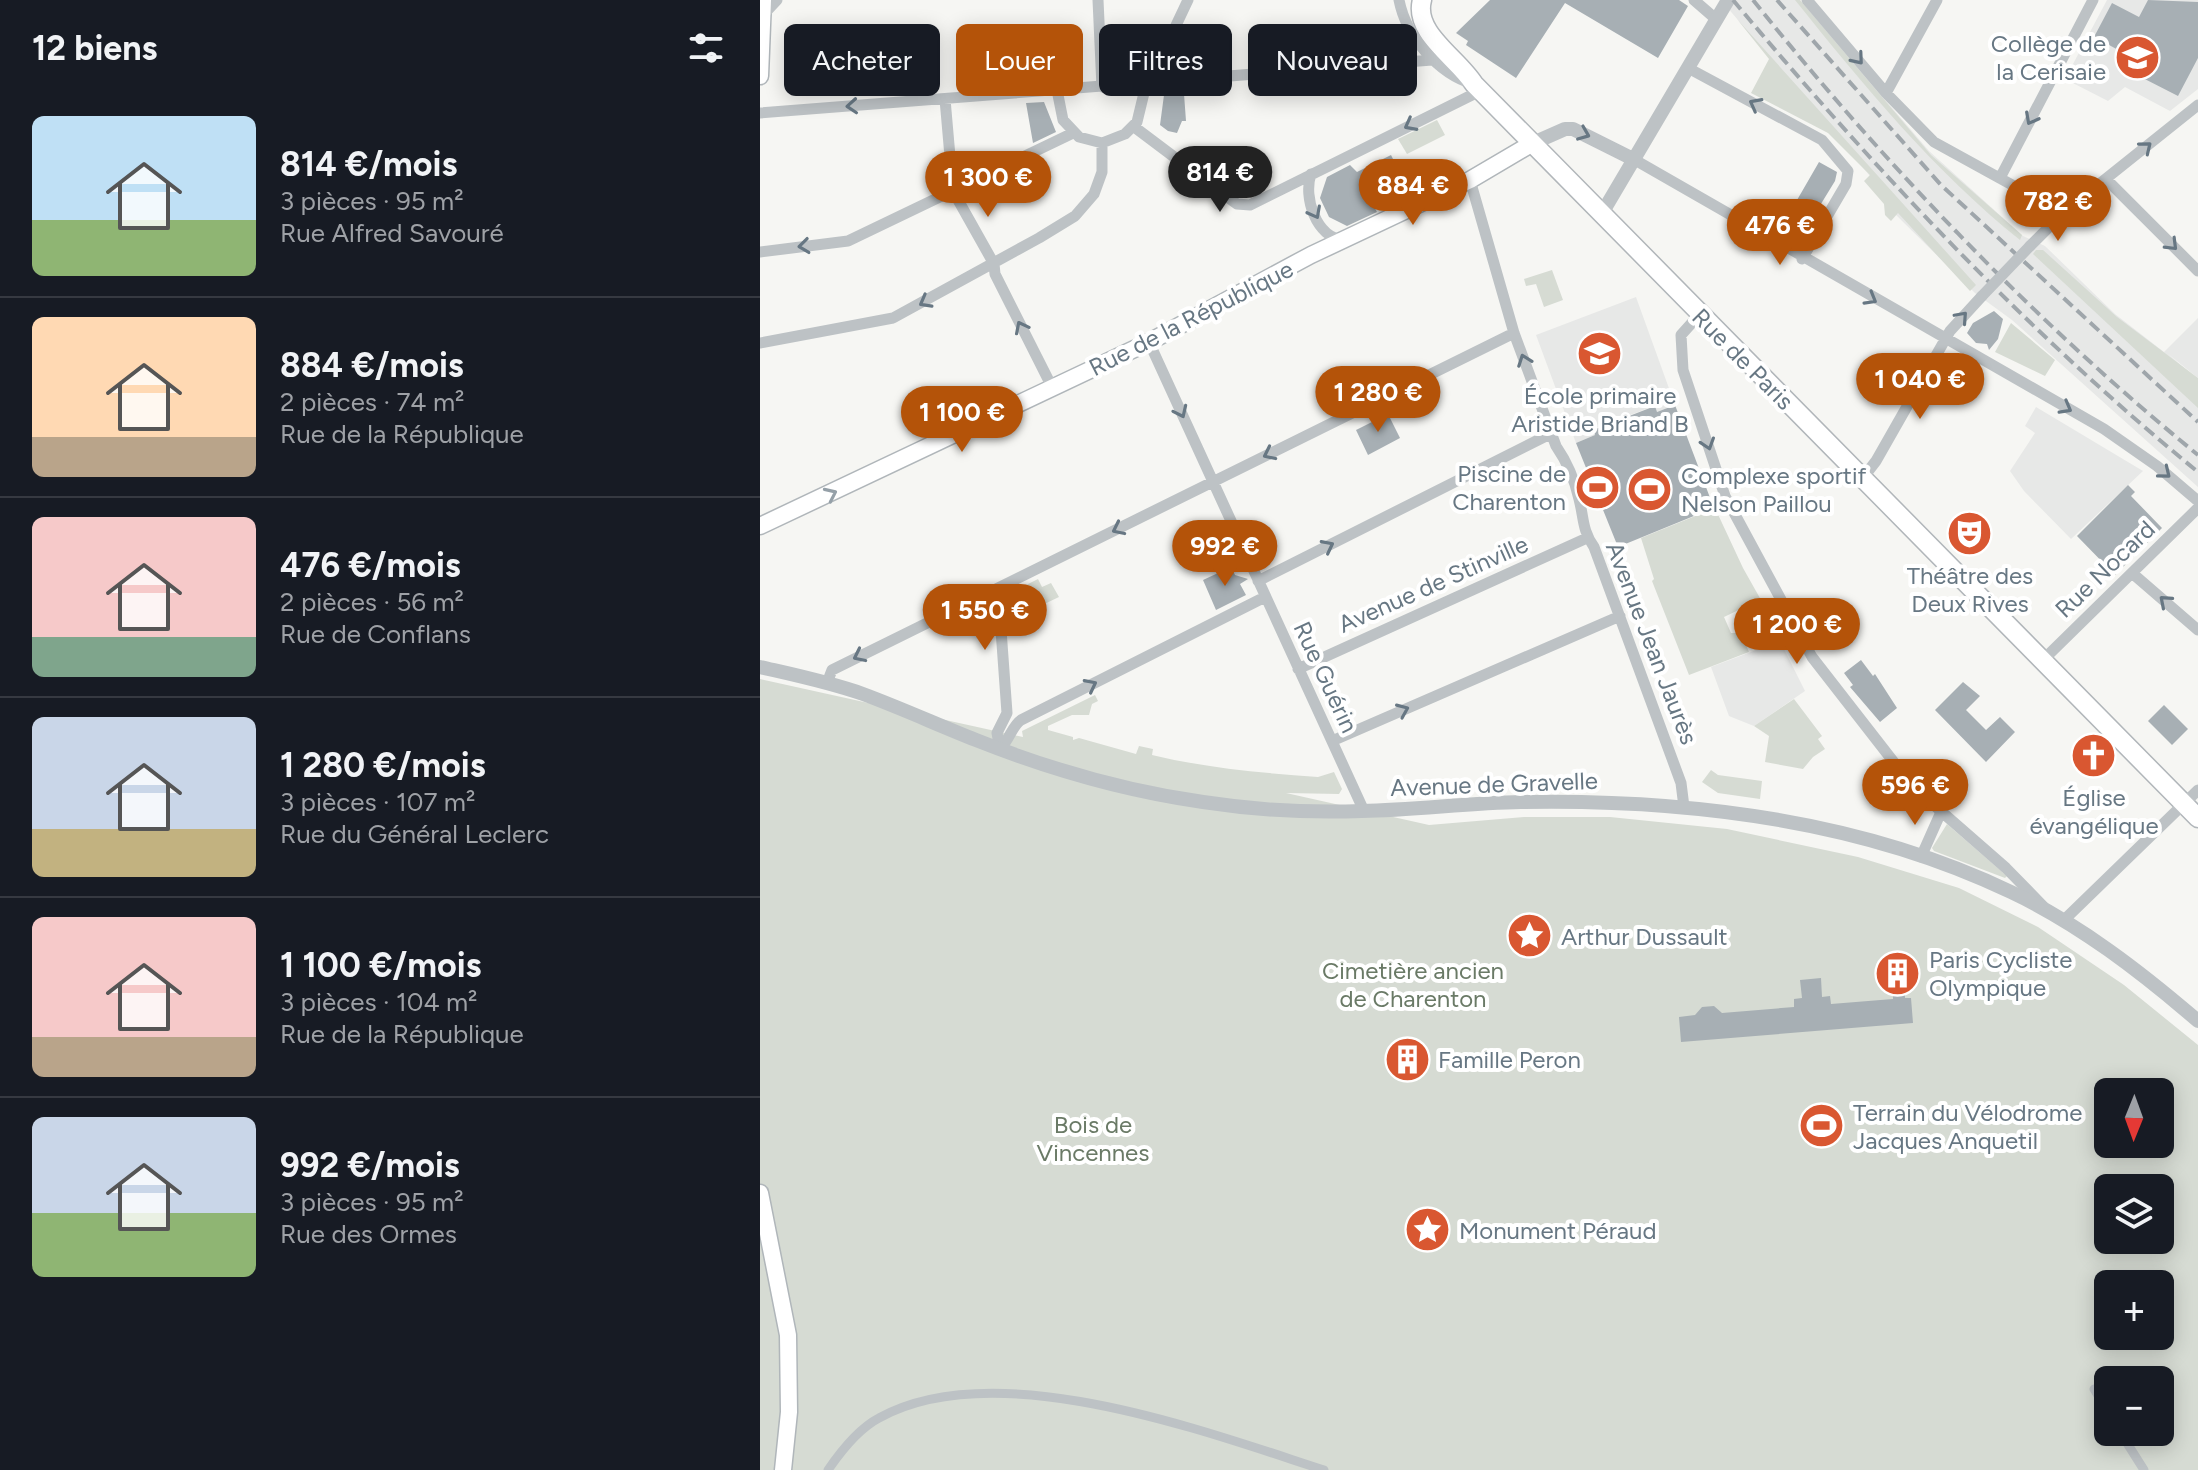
<!DOCTYPE html>
<html lang="fr">
<meta charset="utf-8">
<style>
body{margin:0;font-family:Figtree,sans-serif;background:#20242c;color:#f1f3f6;height:100vh;display:flex;flex-direction:column;font-size:30px;white-space:nowrap}
*{box-sizing:border-box;margin:0}
p{font-size:26px;color:#9ea1a6}
.icon{flex:none;width:44px;height:44px;fill:none;stroke:currentColor;stroke-width:2;stroke-linecap:round;stroke-linejoin:round}
.map{position:relative;flex:1;overflow:hidden}
.panel{display:flex;flex-direction:column;background:#171b24;width:760px}
.panel>*{flex:none}
.top-card{position:absolute;left:24px;top:24px;width:760px;height:72px;display:flex;gap:16px}
.needle{width:52px;rotate:181deg}
.tools{position:absolute;left:1334px;top:1078px;display:grid;gap:16px}
.tools a{display:grid;place-items:center;width:80px;height:80px;border-radius:12px;background:#171b24;box-shadow:0 4px 20px #0003;font-size:40px}
.price{position:absolute;translate:-50% -68px;padding:0 18px;border-radius:28px;background:#b45309;color:#fff;font-size:26px;line-height:52px;filter:drop-shadow(0 2px 4px #0008)}
.price::after{content:'';position:absolute;left:50%;top:48px;width:24px;height:18px;margin-left:-12px;background:inherit;clip-path:polygon(0 0,100% 0,50% 100%)}
.price.active{background:#222;color:#fff}
ul{padding:0;list-style:none}
li{display:flex;align-items:center;gap:24px;height:200px;padding:0 32px}
li+li{border-top:2px solid #363941}
li span{display:grid;place-items:center;flex:none;width:224px;height:160px;border-radius:12px;color:#555}
li>.icon{margin-inline-start:auto}
span .icon{width:96px;height:96px;fill:#fffc;stroke-width:1}
li b{font-size:34px}
h2{display:flex;justify-content:space-between;align-items:center;height:96px;padding:0 32px;font-size:34px}
.pill{padding:0 28px;border-radius:12px;background:#171b24;box-shadow:0 4px 20px #0003;font-size:28px;line-height:72px}
.pill.active{background:#b45309;color:#fff}
main{display:flex;flex:1;min-height:0}
.map>svg:first-child{display:block}
.built{fill:#e7e8e7}
.green{fill:#d6dbd3;fill-rule:evenodd}
.building{fill:#a7afb4}
.lines{fill:none;stroke-linecap:round;stroke-linejoin:round}
.secondary-casing{stroke:#b0b6ba;stroke-width:19}
.primary-casing{stroke:#b1b6ba;stroke-width:21}
.pedestrian{stroke:#bdc2c5;stroke-width:9}
.minor{stroke:#bdc2c5;stroke-width:11}
.tertiary{stroke:#bdc2c5;stroke-width:14}
.secondary{stroke:#fff;stroke-width:16}
.primary{stroke:#fff;stroke-width:18}
.rail{stroke:#9fa6ab;stroke-width:4;stroke-dasharray:12 6;stroke-linecap:butt}
.minor-bridge{stroke:#bdc2c5;stroke-width:11}
.oneway{stroke:#677783}
.oneway2{stroke:#95a0a8}
.labels{text-anchor:middle;dominant-baseline:central;stroke-width:8;stroke-linejoin:round;paint-order:stroke}
.poi-label{font-size:24px;fill:#677783;stroke:#fff;text-anchor:start}
.street-label{font-size:24px;fill:#677783;stroke:#fff}
.park-label{font-size:24px;fill:#6a7a66;stroke:#fff}
</style>
<main>
<section class="panel">
<h2>12 biens<svg class="icon" aria-label="filters" viewBox="0 0 24 24"><path d="M4 7h16M4 17h16"/><circle cx="9" cy="7" r="2"/><circle cx="15" cy="17" r="2"/></svg></h2>
<ul>
<li><span style="background:linear-gradient(#bfe0f5 65%,#8fb573 0)"><svg class="icon" aria-label="home" viewBox="0 0 24 24"><path d="M3 11l9-7 9 7M6 9v11h12V9"/></svg></span><div><b>814 €/mois</b><p>3 pièces · 95 m²</p><p>Rue Alfred Savouré</p></div></li>
<li><span style="background:linear-gradient(#ffd9b3 75%,#b9a48a 0)"><svg class="icon" aria-label="home" viewBox="0 0 24 24"><path d="M3 11l9-7 9 7M6 9v11h12V9"/></svg></span><div><b>884 €/mois</b><p>2 pièces · 74 m²</p><p>Rue de la République</p></div></li>
<li><span style="background:linear-gradient(#f6c9c9 75%,#7fa58c 0)"><svg class="icon" aria-label="home" viewBox="0 0 24 24"><path d="M3 11l9-7 9 7M6 9v11h12V9"/></svg></span><div><b>476 €/mois</b><p>2 pièces · 56 m²</p><p>Rue de Conflans</p></div></li>
<li><span style="background:linear-gradient(#c9d6e8 70%,#c2b280 0)"><svg class="icon" aria-label="home" viewBox="0 0 24 24"><path d="M3 11l9-7 9 7M6 9v11h12V9"/></svg></span><div><b>1 280 €/mois</b><p>3 pièces · 107 m²</p><p>Rue du Général Leclerc</p></div></li>
<li><span style="background:linear-gradient(#f6c9c9 75%,#b9a48a 0)"><svg class="icon" aria-label="home" viewBox="0 0 24 24"><path d="M3 11l9-7 9 7M6 9v11h12V9"/></svg></span><div><b>1 100 €/mois</b><p>3 pièces · 104 m²</p><p>Rue de la République</p></div></li>
<li><span style="background:linear-gradient(#c9d6e8 60%,#8fb573 0)"><svg class="icon" aria-label="home" viewBox="0 0 24 24"><path d="M3 11l9-7 9 7M6 9v11h12V9"/></svg></span><div><b>992 €/mois</b><p>3 pièces · 95 m²</p><p>Rue des Ormes</p></div></li>
</ul>
</section>
<div class="map">
<svg width="1438" height="1470" viewBox="0 0 1438 1470">
<rect width="100%" height="100%" fill="#f6f6f3"/>
<path class="built" d="M 961,0 L 1040,0 L 1169,151 L 1263,236 L 1285,246 L 1355,314 L 1404,352 L 1438,318 L 1438,378 L 1407,353 L 1438,380 L 1438,487 L 1252,320 L 1215,293 L 1134,213 L 1137,208 Z
M 1347,0 L 1438,0 L 1438,89 L 1410,111 L 1365,87 L 1348,101 L 1305,79 Z
M 876,297 L 915,405 L 897,412 L 894,406 L 833,429 L 835,435 L 816,443 L 776,335 Z
M 1276,407 L 1383,471 L 1311,539 L 1264,491 L 1250,471 L 1275,433 L 1265,426 Z
M 1020,641 L 1045,691 L 994,726 L 969,716 L 951,667 Z"/>
<path class="green" d="M 1035,0 L 1040,0 L 1171,155 L 1262,235 L 1260,240 C 1174,171 1104,86 1035,0 Z
M 977,19 L 1216,285 L 1210,291 L 1138,213 L 1131,221 L 1125,215 L 1124,204 L 1104,181 L 1110,175 L 1068,133 L 991,93 L 1009,59 Z
M 677,120 L 685,135 L 647,154 L 638,139 Z
M 1276,250 L 1283,250 L 1357,317 L 1438,378 L 1438,408 L 1273,254 Z
M 792,270 L 803,300 L 784,307 L 776,284 L 766,286 L 764,279 Z
M 1251,323 L 1295,360 L 1285,376 L 1235,352 Z
M 955,508 L 983,568 L 1023,639 L 1014,643 L 997,605 L 989,605 L 964,617 L 971,633 L 981,633 L 989,652 L 929,675 L 892,581 L 894,579 L 881,538 Z
M 278,579 L 282,587 L 291,583 L 299,597 L 251,620 L 252,592 Z
M 0,679 L 263,737 L 262,731 L 335,695 L 338,701 L 332,704 L 329,715 L 312,715 L 288,726 L 288,730 L 313,737 L 313,740 L 319,738 L 376,754 L 379,746 L 393,749 L 392,755 C 446,768 502,773 558,777 L 574,772 L 582,789 L 579,794 L 526,793 L 669,825 L 764,817 L 850,817 L 967,829 L 1098,857 L 1199,888 L 1278,927 L 1364,985 L 1438,1045 L 1438,1470 L 0,1470 ZM 1348,1092 L 1400,1092 L 1400,1144 L 1348,1144 ZM 1348,1188 L 1400,1188 L 1400,1240 L 1348,1240 ZM 1348,1284 L 1400,1284 L 1400,1336 L 1348,1336 ZM 1348,1380 L 1400,1380 L 1400,1432 L 1348,1432 Z
M 1034,699 L 1062,736 L 1058,739 L 1065,749 L 1053,757 L 1043,769 L 1005,762 L 1009,736 L 994,726 Z
M 951,770 L 958,775 L 1002,781 L 1000,799 L 958,793 L 942,782 Z
M 1187,824 L 1247,876 L 1245,878 L 1174,851 L 1172,848 Z"/>
<path class="building" d="M 730,0 L 919,0 L 928,6 L 898,58 L 805,3 L 756,78 L 706,45 L 708,41 L 696,33 Z
M 1388,0 L 1438,2 L 1438,58 L 1418,96 L 1373,73 L 1379,61 L 1334,37 L 1352,3 L 1379,17 Z
M 424,94 L 426,121 L 422,121 L 417,133 L 408,131 L 400,125 L 404,95 Z
M 284,102 L 296,132 L 273,143 L 266,103 Z
M 631,155 L 647,187 L 613,205 L 617,212 L 587,226 L 569,217 L 560,198 L 567,177 L 590,165 L 597,172 Z
M 1059,162 L 1077,172 L 1075,181 L 1037,243 L 998,220 L 1010,200 L 1026,213 L 1030,206 L 1033,207 Z
M 1234,311 L 1243,319 L 1238,339 L 1229,350 L 1227,344 L 1216,343 L 1207,333 L 1213,323 Z
M 915,405 L 952,503 L 951,509 L 858,547 L 816,443 L 835,435 L 833,430 L 895,406 L 897,412 Z
M 628,414 L 640,438 L 608,455 L 596,430 Z
M 1368,485 L 1375,492 L 1371,496 L 1402,528 L 1355,575 L 1317,536 Z
M 471,567 L 475,575 L 488,579 L 480,584 L 486,595 L 456,610 L 443,580 Z
M 1101,660 L 1113,676 L 1115,674 L 1137,708 L 1120,722 L 1090,687 L 1093,685 L 1084,673 Z
M 1203,682 L 1220,696 L 1206,710 L 1226,730 L 1240,717 L 1255,732 L 1226,762 L 1175,710 Z
M 1404,705 L 1428,729 L 1412,745 L 1388,721 Z
M 1143,957 L 1145,998 L 1151,998 L 1153,1023 L 921,1042 L 919,1017 L 935,1015 L 942,1007 L 954,1006 L 962,1013 L 1034,1007 L 1034,999 L 1042,998 L 1040,980 L 1061,978 L 1062,997 L 1070,996 L 1071,1004 L 1133,999 L 1131,958 Z"/>
<g class="lines">
<defs>
<path id="secondary" d="M 0,76 L 3,0
M 0,526 L 389,342 L 551,255 L 710,180 L 771,144
M 0,1193 L 28,1335 L 29,1412 L 23,1470"/>
<path id="primary" d="M 662,0 C 653,33 698,58 714,84 L 1438,818"/>
</defs>
<use href="#secondary" class="secondary-casing"/>
<use href="#primary" class="primary-casing"/>
<path class="pedestrian" d="M 1334,1389 L 1348,1412
M 1360,1432 L 1384,1470
M 68,1470 C 81,1451 98,1429 119,1418 C 236,1353 446,1432 564,1470"/>
<path class="minor" d="M 338,0 L 342,87
M 639,0 C 646,36 678,74 713,84
M 934,0 L 957,20
M 1047,0 L 1126,93 L 1174,142 L 1303,213
M 3,15 L 17,0
M 928,68 L 1062,140 L 1088,171 L 1086,184 L 1042,259
M 297,90 L 303,120 L 319,137 L 342,143 L 365,134 L 377,122 L 384,93 L 428,0
M 1126,93 L 1177,0
M 185,99 L 193,191 L 234,264 L 235,274 L 293,389
M 0,113 L 672,60
M 373,126 L 466,196 L 477,204 L 490,205 L 720,91
M 875,160 L 1344,429 L 1397,466 L 1438,501
M 551,174 C 543,197 556,238 584,240
M 1240,178 L 1333,0
M 1346,179 L 1438,271
M 710,180 L 754,333 L 796,446 C 807,462 815,481 819,499 C 824,518 822,530 834,547 L 921,783 L 924,807
M 1270,246 L 1303,213 L 1438,105
M 0,252 L 88,241 L 313,133
M 939,315 L 921,335 L 923,370 L 965,496 L 1052,657 L 1136,765 L 1167,799 L 1246,868 L 1284,907
M 389,342 L 604,811
M 0,343 L 133,318 L 279,238 L 315,216 L 334,194 L 342,172 L 342,143
M 1102,479 L 1116,461 L 1190,331 L 1222,296
M 1372,573 L 1438,630
M 498,581 L 792,433
M 238,588 L 247,713 L 237,733 L 240,749
M 1282,661 L 1438,508
M 538,669 L 827,538
M 67,683 L 72,670 L 754,333
M 572,741 L 860,616
M 240,749 C 250,739 252,726 261,720 L 505,597
M 1161,857 L 1181,812
M 1303,921 L 1438,790"/>
<path class="tertiary" d="M 771,144 L 805,129 L 813,129 L 875,160
M 841,215 L 968,0
M 0,667 C 35,675 69,682 103,694 C 141,708 178,725 216,740 C 289,769 365,791 443,802 C 495,810 549,813 602,811 C 655,810 708,803 761,802 C 926,799 1101,820 1251,892 C 1319,924 1381,972 1438,1021"/>
<use href="#secondary" class="secondary"/>
<use href="#primary" class="primary"/>
<path class="rail" d="M 973,0 C 1115,170 1267,332 1438,472
M 993,0 C 1125,165 1274,321 1438,455
M 1017,0 L 1181,185 L 1438,422"/>
<path class="minor-bridge" d="M 1222,296 L 1270,246"/>
</g>
<defs><path id="oneway-chevron" d="M-2-3.5L2.5 0L-2 3.5" fill="none" stroke-width="1.6" stroke-linecap="round" stroke-linejoin="round" transform="scale(2)"/></defs>
<g class="oneway">
<use href="#oneway-chevron" transform="translate(1098 59) rotate(50)"/>
<use href="#oneway-chevron" transform="translate(995 104) rotate(-152)"/>
<use href="#oneway-chevron" transform="translate(92 106) rotate(176)"/>
<use href="#oneway-chevron" transform="translate(1271 119) rotate(118)"/>
<use href="#oneway-chevron" transform="translate(650 125) rotate(152)"/>
<use href="#oneway-chevron" transform="translate(824 134) rotate(22)"/>
<use href="#oneway-chevron" transform="translate(1386 147) rotate(-39)"/>
<use href="#oneway-chevron" transform="translate(555 213) rotate(62)"/>
<use href="#oneway-chevron" transform="translate(1412 245) rotate(45)"/>
<use href="#oneway-chevron" transform="translate(44 246) rotate(173)"/>
<use href="#oneway-chevron" transform="translate(1111 299) rotate(30)"/>
<use href="#oneway-chevron" transform="translate(165 302) rotate(151)"/>
<use href="#oneway-chevron" transform="translate(1202 317) rotate(-48)"/>
<use href="#oneway-chevron" transform="translate(261 327) rotate(-117)"/>
<use href="#oneway-chevron" transform="translate(764 360) rotate(-110)"/>
<use href="#oneway-chevron" transform="translate(1306 408) rotate(29)"/>
<use href="#oneway-chevron" transform="translate(421 412) rotate(65)"/>
<use href="#oneway-chevron" transform="translate(948 444) rotate(72)"/>
<use href="#oneway-chevron" transform="translate(509 454) rotate(154)"/>
<use href="#oneway-chevron" transform="translate(1405 473) rotate(39)"/>
<use href="#oneway-chevron" transform="translate(358 529) rotate(154)"/>
<use href="#oneway-chevron" transform="translate(568 546) rotate(-27)"/>
<use href="#oneway-chevron" transform="translate(1405 601) rotate(-139)"/>
<use href="#oneway-chevron" transform="translate(99 656) rotate(154)"/>
<use href="#oneway-chevron" transform="translate(331 685) rotate(-27)"/>
<use href="#oneway-chevron" transform="translate(643 710) rotate(-23)"/>
</g>
<use class="oneway2" href="#oneway-chevron" transform="translate(71 494) rotate(-25)"/>
<defs>
<symbol id="school-disc" viewBox="-11 -11 22 22"><circle r="9.5" fill="#d95731" stroke="#fff"/><path d="M0-5L7-2L0 1L-7-2ZM-4 1L0 2.5L4 1V4Q0 6-4 4Z" fill="#fff"/></symbol>
<symbol id="stadium-disc" viewBox="-11 -11 22 22"><circle r="9.5" fill="#d95731" stroke="#fff"/><path d="M0-5a6.5 5 0 1 0 0 10a6.5 5 0 1 0 0-10ZM-3.5-1.8h7v3.6h-7Z" fill="#fff"/></symbol>
<symbol id="theatre-disc" viewBox="-11 -11 22 22"><circle r="9.5" fill="#d95731" stroke="#fff"/><path d="M-5-5.5Q0-4 5-5.5V0Q5 5 0 6Q-5 5-5 0ZM-3.3-2.5H-1v1.5H-3.3ZM1-2.5H3.3v1.5H1ZM-2.8 1Q0 5.5 2.8 1Z" fill="#fff"/></symbol>
<symbol id="church-disc" viewBox="-11 -11 22 22"><circle r="9.5" fill="#d95731" stroke="#fff"/><path d="M-1.2-6h2.4v3.5h3.3v2.4h-3.3V6h-2.4V-.1h-3.3v-2.4h3.3Z" fill="#fff"/></symbol>
<symbol id="sight-disc" viewBox="-11 -11 22 22"><circle r="9.5" fill="#d95731" stroke="#fff"/><path d="M0-6L1.8-2.2L6-1.7L2.9 1.2L3.7 5.4L0 3.3L-3.7 5.4L-2.9 1.2L-6-1.7L-1.8-2.2Z" fill="#fff"/></symbol>
<symbol id="building-disc" viewBox="-11 -11 22 22"><circle r="9.5" fill="#d95731" stroke="#fff"/><path d="M-4-6H4V6H1V3H-1V6H-4ZM-2.5-4.3h1.7v1.8h-1.7ZM.8-4.3h1.7v1.8H.8ZM-2.5-1h1.7V.8h-1.7ZM.8-1h1.7V.8H.8Z" fill="#fff"/></symbol>
</defs>
<g fill-rule="evenodd">
<use href="#school-disc" x="1352" y="32" width="51" height="51"/>
<use href="#school-disc" x="814" y="328" width="51" height="51"/>
<use href="#stadium-disc" x="812" y="462" width="51" height="51"/>
<use href="#stadium-disc" x="864" y="464" width="51" height="51"/>
<use href="#theatre-disc" x="1184" y="508" width="51" height="51"/>
<use href="#church-disc" x="1308" y="730" width="51" height="51"/>
<use href="#sight-disc" x="744" y="910" width="51" height="51"/>
<use href="#building-disc" x="1112" y="948" width="51" height="51"/>
<use href="#building-disc" x="622" y="1034" width="51" height="51"/>
<use href="#stadium-disc" x="1036" y="1100" width="51" height="51"/>
<use href="#sight-disc" x="642" y="1204" width="51" height="51"/>
</g>
<g class="labels">
<g class="poi-label">
<text x="1346" y="43" text-anchor="end">Collège de<tspan x="1346" dy="28">la Cerisaie</tspan></text>
<text x="840" y="395" text-anchor="middle">École primaire<tspan x="840" dy="28">Aristide Briand B</tspan></text>
<text x="806" y="473" text-anchor="end">Piscine de<tspan x="806" dy="28">Charenton</tspan></text>
<text x="921" y="475">Complexe sportif<tspan x="921" dy="28">Nelson Paillou</tspan></text>
<text x="1210" y="575" text-anchor="middle">Théâtre des<tspan x="1210" dy="28">Deux Rives</tspan></text>
<text x="1334" y="797" text-anchor="middle">Église<tspan x="1334" dy="28">évangélique</tspan></text>
<text x="801" y="936">Arthur Dussault</text>
<text x="1169" y="959">Paris Cycliste<tspan x="1169" dy="28">Olympique</tspan></text>
<text x="678" y="1059">Famille Peron</text>
<text x="1093" y="1112">Terrain du Vélodrome<tspan x="1093" dy="28">Jacques Anquetil</tspan></text>
<text x="699" y="1230">Monument Péraud</text>
</g>
<g class="street-label">
<text transform="translate(431 318) rotate(-27)">Rue de la République</text>
<text transform="translate(983 359) rotate(45)">Rue de Paris</text>
<text transform="translate(1345 569) rotate(-44)">Rue Nocard</text>
<text transform="translate(673 584) rotate(-24)">Avenue de Stinville</text>
<text transform="translate(892 643) rotate(69)">Avenue Jean Jaurès</text>
<text transform="translate(566 677) rotate(65)">Rue Guérin</text>
<text transform="translate(734 784) rotate(-2)">Avenue de Gravelle</text>
</g>
<g class="park-label">
<text x="653" y="970">Cimetière ancien<tspan x="653" dy="28">de Charenton</tspan></text>
<text x="333" y="1124">Bois de<tspan x="333" dy="28">Vincennes</tspan></text>
</g>
</g>
</svg>
<div class="tools">
<a><svg class="needle" viewBox="-14 -14 28 28"><path d="M0-13l5 13h-10z" fill="#e53935"/><path d="M0 13l5-13h-10z" fill="#9ea1a6"/></svg></a>
<a><svg class="icon" aria-label="layers" viewBox="0 0 24 24"><path d="M12 4l9 5-9 5-9-5zM3 14l9 5 9-5"/></svg></a>
<a>+</a>
<a>−</a>
</div>
<b class="price active" style="left:460px;top:214px">814 €</b>
<b class="price" style="left:228px;top:219px">1 300 €</b>
<b class="price" style="left:653px;top:227px">884 €</b>
<b class="price" style="left:1298px;top:243px">782 €</b>
<b class="price" style="left:1020px;top:267px">476 €</b>
<b class="price" style="left:1160px;top:421px">1 040 €</b>
<b class="price" style="left:618px;top:434px">1 280 €</b>
<b class="price" style="left:202px;top:454px">1 100 €</b>
<b class="price" style="left:465px;top:588px">992 €</b>
<b class="price" style="left:225px;top:652px">1 550 €</b>
<b class="price" style="left:1037px;top:666px">1 200 €</b>
<b class="price" style="left:1155px;top:827px">596 €</b>
<div class="top-card">
<a class="pill">Acheter</a>
<a class="pill active">Louer</a>
<a class="pill">Filtres</a>
<a class="pill">Nouveau</a>
</div>
</div>
</main>
